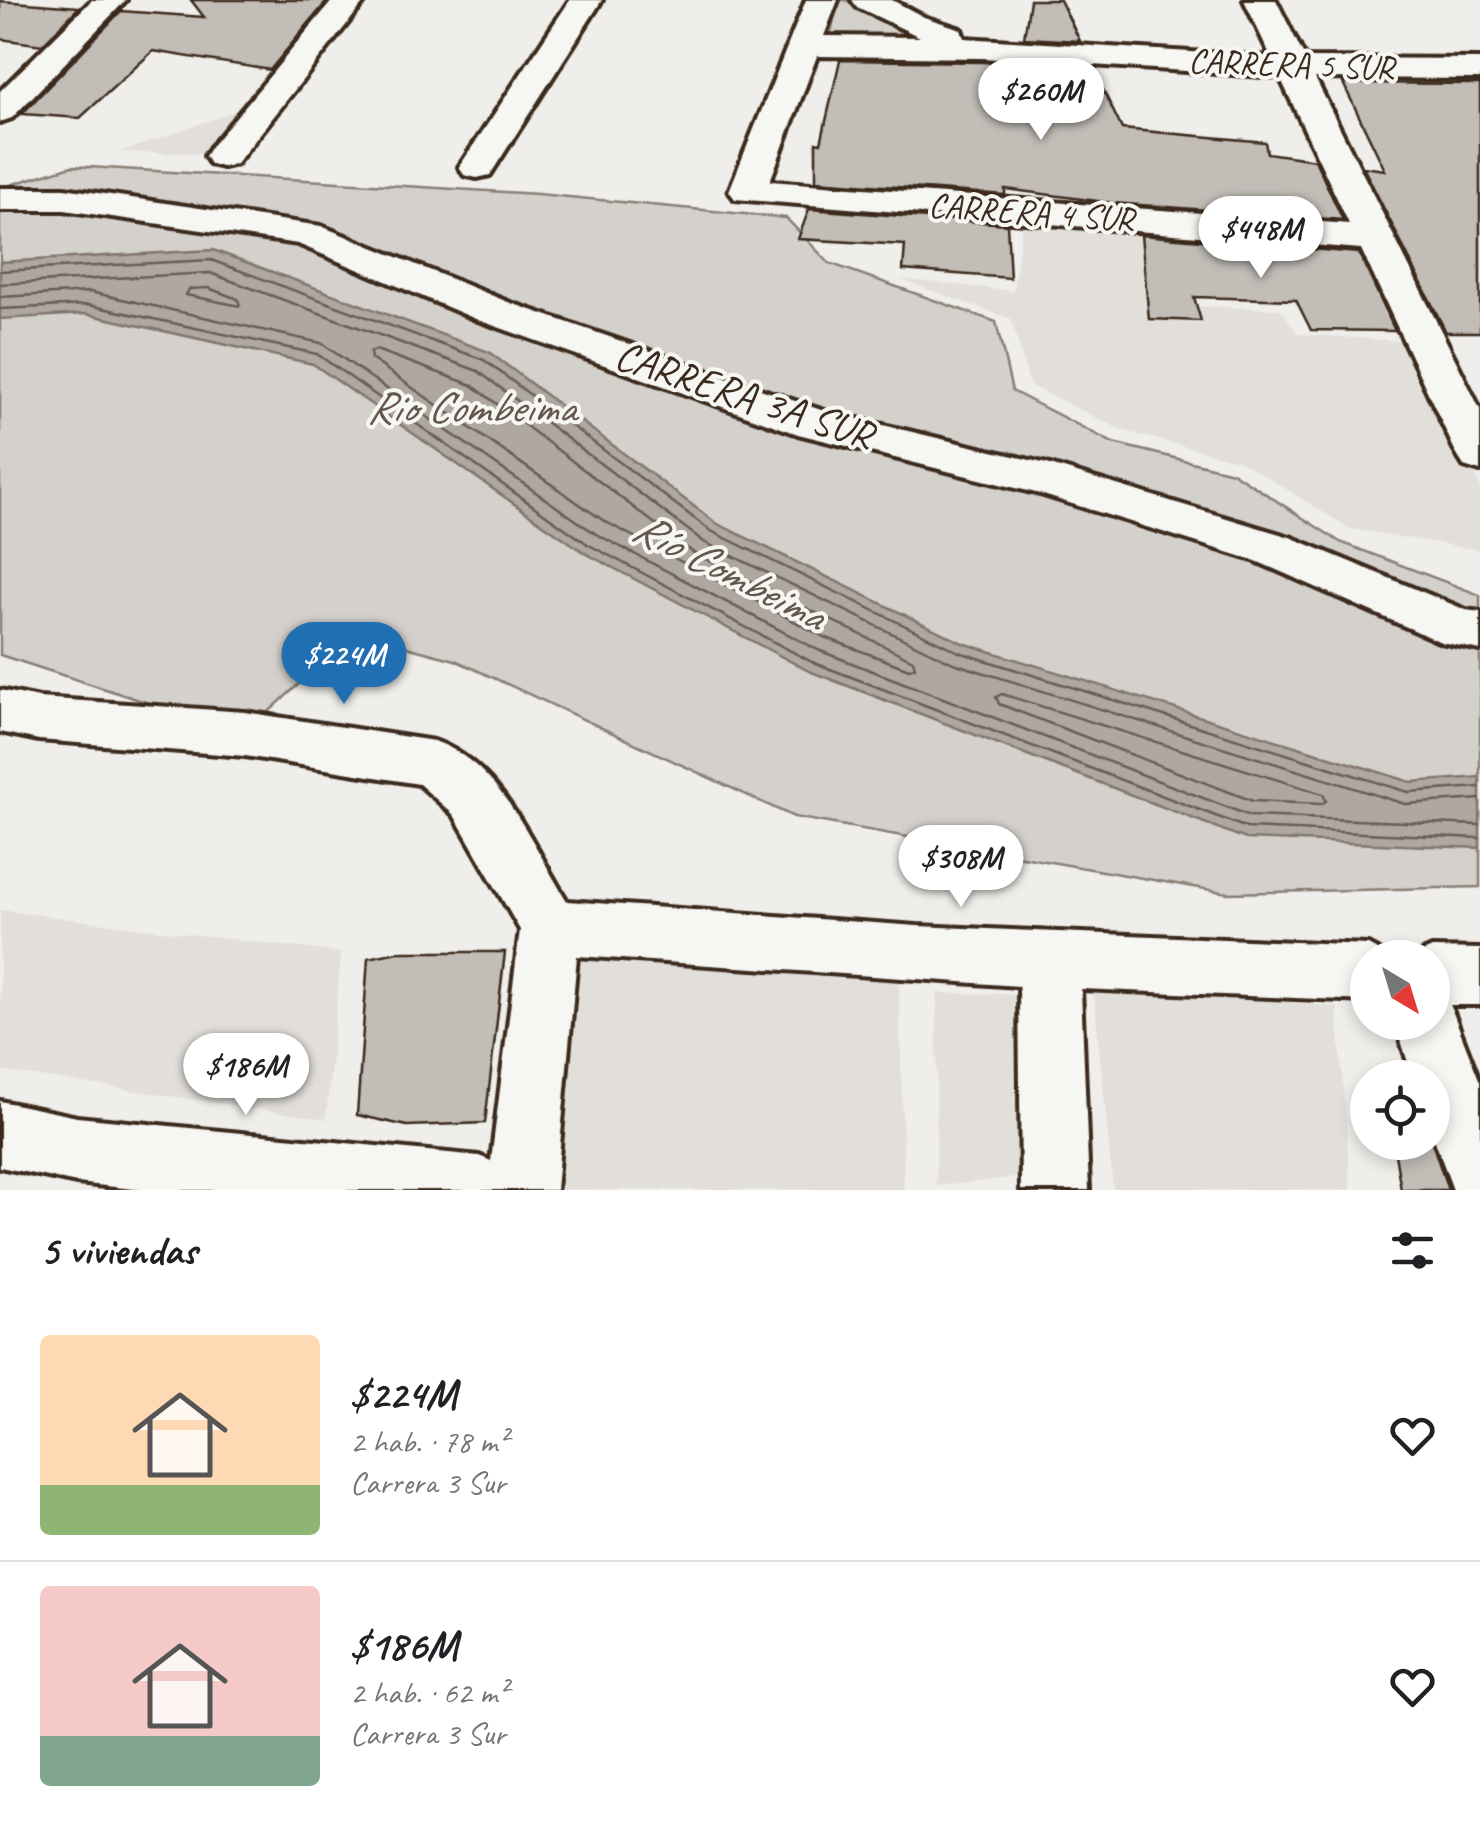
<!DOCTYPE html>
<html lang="es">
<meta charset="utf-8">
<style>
body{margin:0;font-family:Caveat,sans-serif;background:#f6f6f6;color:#202124;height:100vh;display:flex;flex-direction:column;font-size:38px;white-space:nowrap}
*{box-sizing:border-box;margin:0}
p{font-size:32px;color:#757577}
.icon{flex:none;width:55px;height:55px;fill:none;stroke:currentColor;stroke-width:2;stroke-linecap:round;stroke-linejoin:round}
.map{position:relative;height:1190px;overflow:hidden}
.drawer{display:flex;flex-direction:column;background:#fff;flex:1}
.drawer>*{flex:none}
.needle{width:65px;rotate:142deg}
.buttons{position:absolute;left:1350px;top:940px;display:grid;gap:20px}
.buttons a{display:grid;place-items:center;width:100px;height:100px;border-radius:50%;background:#fff;box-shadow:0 5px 15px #0003;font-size:50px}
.price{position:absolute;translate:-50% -85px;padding:0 22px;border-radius:35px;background:#fff;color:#222;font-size:32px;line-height:65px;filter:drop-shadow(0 2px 5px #0008)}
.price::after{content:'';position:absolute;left:50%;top:60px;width:30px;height:22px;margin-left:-15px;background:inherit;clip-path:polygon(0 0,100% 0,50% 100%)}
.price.current{background:#1f6fb2;color:#fff}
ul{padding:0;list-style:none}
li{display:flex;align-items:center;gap:30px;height:250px;padding:0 40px}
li+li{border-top:2px solid #e0e0e0}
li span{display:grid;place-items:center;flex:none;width:280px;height:200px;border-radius:10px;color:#555}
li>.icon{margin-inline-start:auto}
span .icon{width:120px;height:120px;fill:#fffc;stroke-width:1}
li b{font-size:42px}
h2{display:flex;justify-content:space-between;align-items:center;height:120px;padding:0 40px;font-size:42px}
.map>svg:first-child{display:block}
.built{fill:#e2dfdb}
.green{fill:#d4d1cc;stroke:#887e75;stroke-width:2.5}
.water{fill:#afa8a1;stroke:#81766d;stroke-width:2.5}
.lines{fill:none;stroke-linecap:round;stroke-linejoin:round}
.shore{stroke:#695c52;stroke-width:2.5}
.building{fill:#c2bdb7;stroke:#3b2a1e;stroke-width:2.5}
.street-casing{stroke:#3b2a1e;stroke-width:8}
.street{fill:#f6f6f2;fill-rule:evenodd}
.labels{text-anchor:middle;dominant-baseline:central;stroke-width:8;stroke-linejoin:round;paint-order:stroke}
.far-street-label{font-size:35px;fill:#3b2a1e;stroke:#f6f6f2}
.street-label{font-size:42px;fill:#3b2a1e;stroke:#f6f6f2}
.water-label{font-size:45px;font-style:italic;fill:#64564c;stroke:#f6f6f2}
</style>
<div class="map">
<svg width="1480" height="1190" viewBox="0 0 1480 1190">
<rect width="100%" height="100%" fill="#efeeea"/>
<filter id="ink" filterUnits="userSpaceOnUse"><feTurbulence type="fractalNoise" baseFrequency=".01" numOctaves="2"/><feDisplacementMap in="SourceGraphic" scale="20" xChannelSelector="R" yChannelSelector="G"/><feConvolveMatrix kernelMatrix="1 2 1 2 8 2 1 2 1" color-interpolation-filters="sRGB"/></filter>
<g filter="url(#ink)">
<path class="built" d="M 246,107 L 208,154 L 121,152 Z
M 1024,211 L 1167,238 L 1185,306 L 1281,309 L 1298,334 L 1415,342 L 1480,486 L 1480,550 L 1350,529 L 1241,461 L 1124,431 L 1030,386 L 1011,319 L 900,279 L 1013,291 Z
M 0,910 L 341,953 L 326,1119 L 0,1071 Z
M 575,941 L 899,980 L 904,1190 L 542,1190 Z
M 1093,983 L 1337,1007 L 1351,1190 L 1113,1190 Z
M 937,993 L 1069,995 L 1088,1170 L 936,1186 Z"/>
<path class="green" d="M 838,0 L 846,0 L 899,31 L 957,44 L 829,42 Z
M 72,166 L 538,194 L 786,218 L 829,263 L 996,322 L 1012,391 L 1113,443 L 1232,472 L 1340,542 L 1480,595 L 1480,887 L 1228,893 L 794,817 L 455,660 L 354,633 L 245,734 L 0,655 L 0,188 Z"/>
<path class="water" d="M 213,250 L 489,352 L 716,523 L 963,643 L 1411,782 L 1480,777 L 1480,848 L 1246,839 L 809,671 L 585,553 L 313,364 L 86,314 L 0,319 L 0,262 Z"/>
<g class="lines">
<path class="shore" d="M 0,271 L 211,260 L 484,360 L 711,531 L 959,652 L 1408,792 L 1480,787
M 0,284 L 210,273 L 478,371 L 704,542 L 953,663 L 1405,804 L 1480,799
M 208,288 L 238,299 L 240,306 L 186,295 L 189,289 Z
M 0,297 L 90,292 L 321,343 L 596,534 L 818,650 L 1250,816 L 1480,825
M 0,309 L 88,305 L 317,354 L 589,545 L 812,662 L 1247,828 L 1480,838
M 376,350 L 472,385 L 695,554 L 913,660 L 915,667 L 909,669 L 824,637 L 604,521 L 371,359 L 370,352 Z
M 1002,694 L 1323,794 L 1326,801 L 1321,804 L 1253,801 L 999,704 L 996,697 Z"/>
</g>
<path class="building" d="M 191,0 L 328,0 L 270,70 L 153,51 L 80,118 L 22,114 L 121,11 L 204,17 Z
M 1030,0 L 1060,0 L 1080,41 L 1024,38 Z
M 0,1 L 79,7 L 42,45 L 0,39 Z
M 840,60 L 982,62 L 1093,69 L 1122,129 L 1265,142 L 1267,153 L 1315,160 L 1343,220 L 1113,203 L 1005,189 L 1005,195 L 816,181 L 816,142 L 821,143 Z
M 1343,83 L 1480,84 L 1480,332 L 1446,332 L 1363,167 L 1385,170 Z
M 809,209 L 1007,224 L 1010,278 L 903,270 L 905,245 L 798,239 Z
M 1141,235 L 1359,253 L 1395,331 L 1311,330 L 1296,300 L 1194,297 L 1201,321 L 1149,319 Z
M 398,952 L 505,952 L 485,1123 L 407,1126 L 357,1115 L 368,958 Z
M 1393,1142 L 1432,1142 L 1448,1190 L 1401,1190 Z"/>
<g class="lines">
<defs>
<path id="street" d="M 92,0 L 126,0 L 12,118 L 0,122 L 0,91 Z
M 333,0 L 366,0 L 236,164 L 223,167 L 210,164 L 205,156 L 210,148 Z
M 570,0 L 602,0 L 490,175 L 477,178 L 464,175 L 459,167 Z
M 806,0 L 838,0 L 824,36 L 920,37 L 857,7 L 852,0 L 892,0 L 924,17 L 961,29 L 964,38 L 1271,57 L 1244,0 L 1276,0 L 1305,58 L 1480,59 L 1480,79 L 1315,78 L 1480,409 L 1480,471 L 1464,466 L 1457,455 L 1361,249 L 735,199 L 729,191 ZM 817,56 L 982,58 L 1280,77 L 1349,224 L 770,181 Z
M 0,188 L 64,188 L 321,226 L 508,302 L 824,411 L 1047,464 L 1290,537 L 1466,610 L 1480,612 L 1480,650 L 1441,642 L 1256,561 L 1040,494 L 798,434 L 478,320 L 298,244 L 64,210 L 0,210 Z
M 0,690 L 39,698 L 245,712 L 434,741 C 501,764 532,845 567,901 L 917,926 L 1368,945 L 1392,958 L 1368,958 L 1368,1001 L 1081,989 L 1089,1190 L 1021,1190 L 1019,986 L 577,956 L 556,1190 L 143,1190 L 77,1183 L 0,1167 L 0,1101 L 77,1117 L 479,1156 L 491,1161 L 520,930 L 454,815 L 419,784 L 245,756 L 39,740 L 0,732 Z
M 1432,948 L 1480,949 L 1480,1005 L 1450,1005 L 1480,1082 L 1480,1190 L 1453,1190 L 1432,1133 L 1432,1078 L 1413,1078 L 1395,1022 L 1432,1022 L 1432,958 L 1410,958 Z"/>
</defs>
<use href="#street" class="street-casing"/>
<use href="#street" class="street"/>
</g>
</g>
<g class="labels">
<g class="far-street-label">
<text transform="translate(1291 64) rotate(2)">CARRERA 5 SUR</text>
<text transform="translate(1031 212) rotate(4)">CARRERA 4 SUR</text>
</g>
<g class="street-label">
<text transform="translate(744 395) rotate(18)">CARRERA 3A SUR</text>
</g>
<g class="water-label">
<text x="471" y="407">Rio Combeima</text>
<text transform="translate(729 571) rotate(27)">Río Combeima</text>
</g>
</g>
</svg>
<div class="buttons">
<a><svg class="needle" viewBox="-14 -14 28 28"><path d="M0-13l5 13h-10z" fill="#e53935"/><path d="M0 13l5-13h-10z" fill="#757577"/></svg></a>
<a><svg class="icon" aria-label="locate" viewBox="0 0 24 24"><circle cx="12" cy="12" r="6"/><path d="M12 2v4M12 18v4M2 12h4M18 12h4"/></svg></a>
</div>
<b class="price" style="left:1041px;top:143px">$260M</b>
<b class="price" style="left:1261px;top:281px">$448M</b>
<b class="price current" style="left:344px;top:707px">$224M</b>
<b class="price" style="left:961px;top:910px">$308M</b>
<b class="price" style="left:246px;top:1118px">$186M</b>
</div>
<section class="drawer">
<h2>5 viviendas<svg class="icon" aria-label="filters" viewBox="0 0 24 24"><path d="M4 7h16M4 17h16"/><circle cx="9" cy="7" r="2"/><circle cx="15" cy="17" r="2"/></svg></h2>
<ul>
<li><span style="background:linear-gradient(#ffd9b3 75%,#8fb573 0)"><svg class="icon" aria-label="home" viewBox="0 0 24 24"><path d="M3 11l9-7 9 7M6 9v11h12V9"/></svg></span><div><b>$224M</b><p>2 hab. · 78 m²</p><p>Carrera 3 Sur</p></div><svg class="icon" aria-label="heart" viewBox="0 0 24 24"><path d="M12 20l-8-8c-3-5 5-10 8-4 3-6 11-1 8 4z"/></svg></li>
<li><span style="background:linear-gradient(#f6c9c9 75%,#7fa58c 0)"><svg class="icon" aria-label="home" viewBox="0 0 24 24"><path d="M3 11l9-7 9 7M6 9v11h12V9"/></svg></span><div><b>$186M</b><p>2 hab. · 62 m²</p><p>Carrera 3 Sur</p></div><svg class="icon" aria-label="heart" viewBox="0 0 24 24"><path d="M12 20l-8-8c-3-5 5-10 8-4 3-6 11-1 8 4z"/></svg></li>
</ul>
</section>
